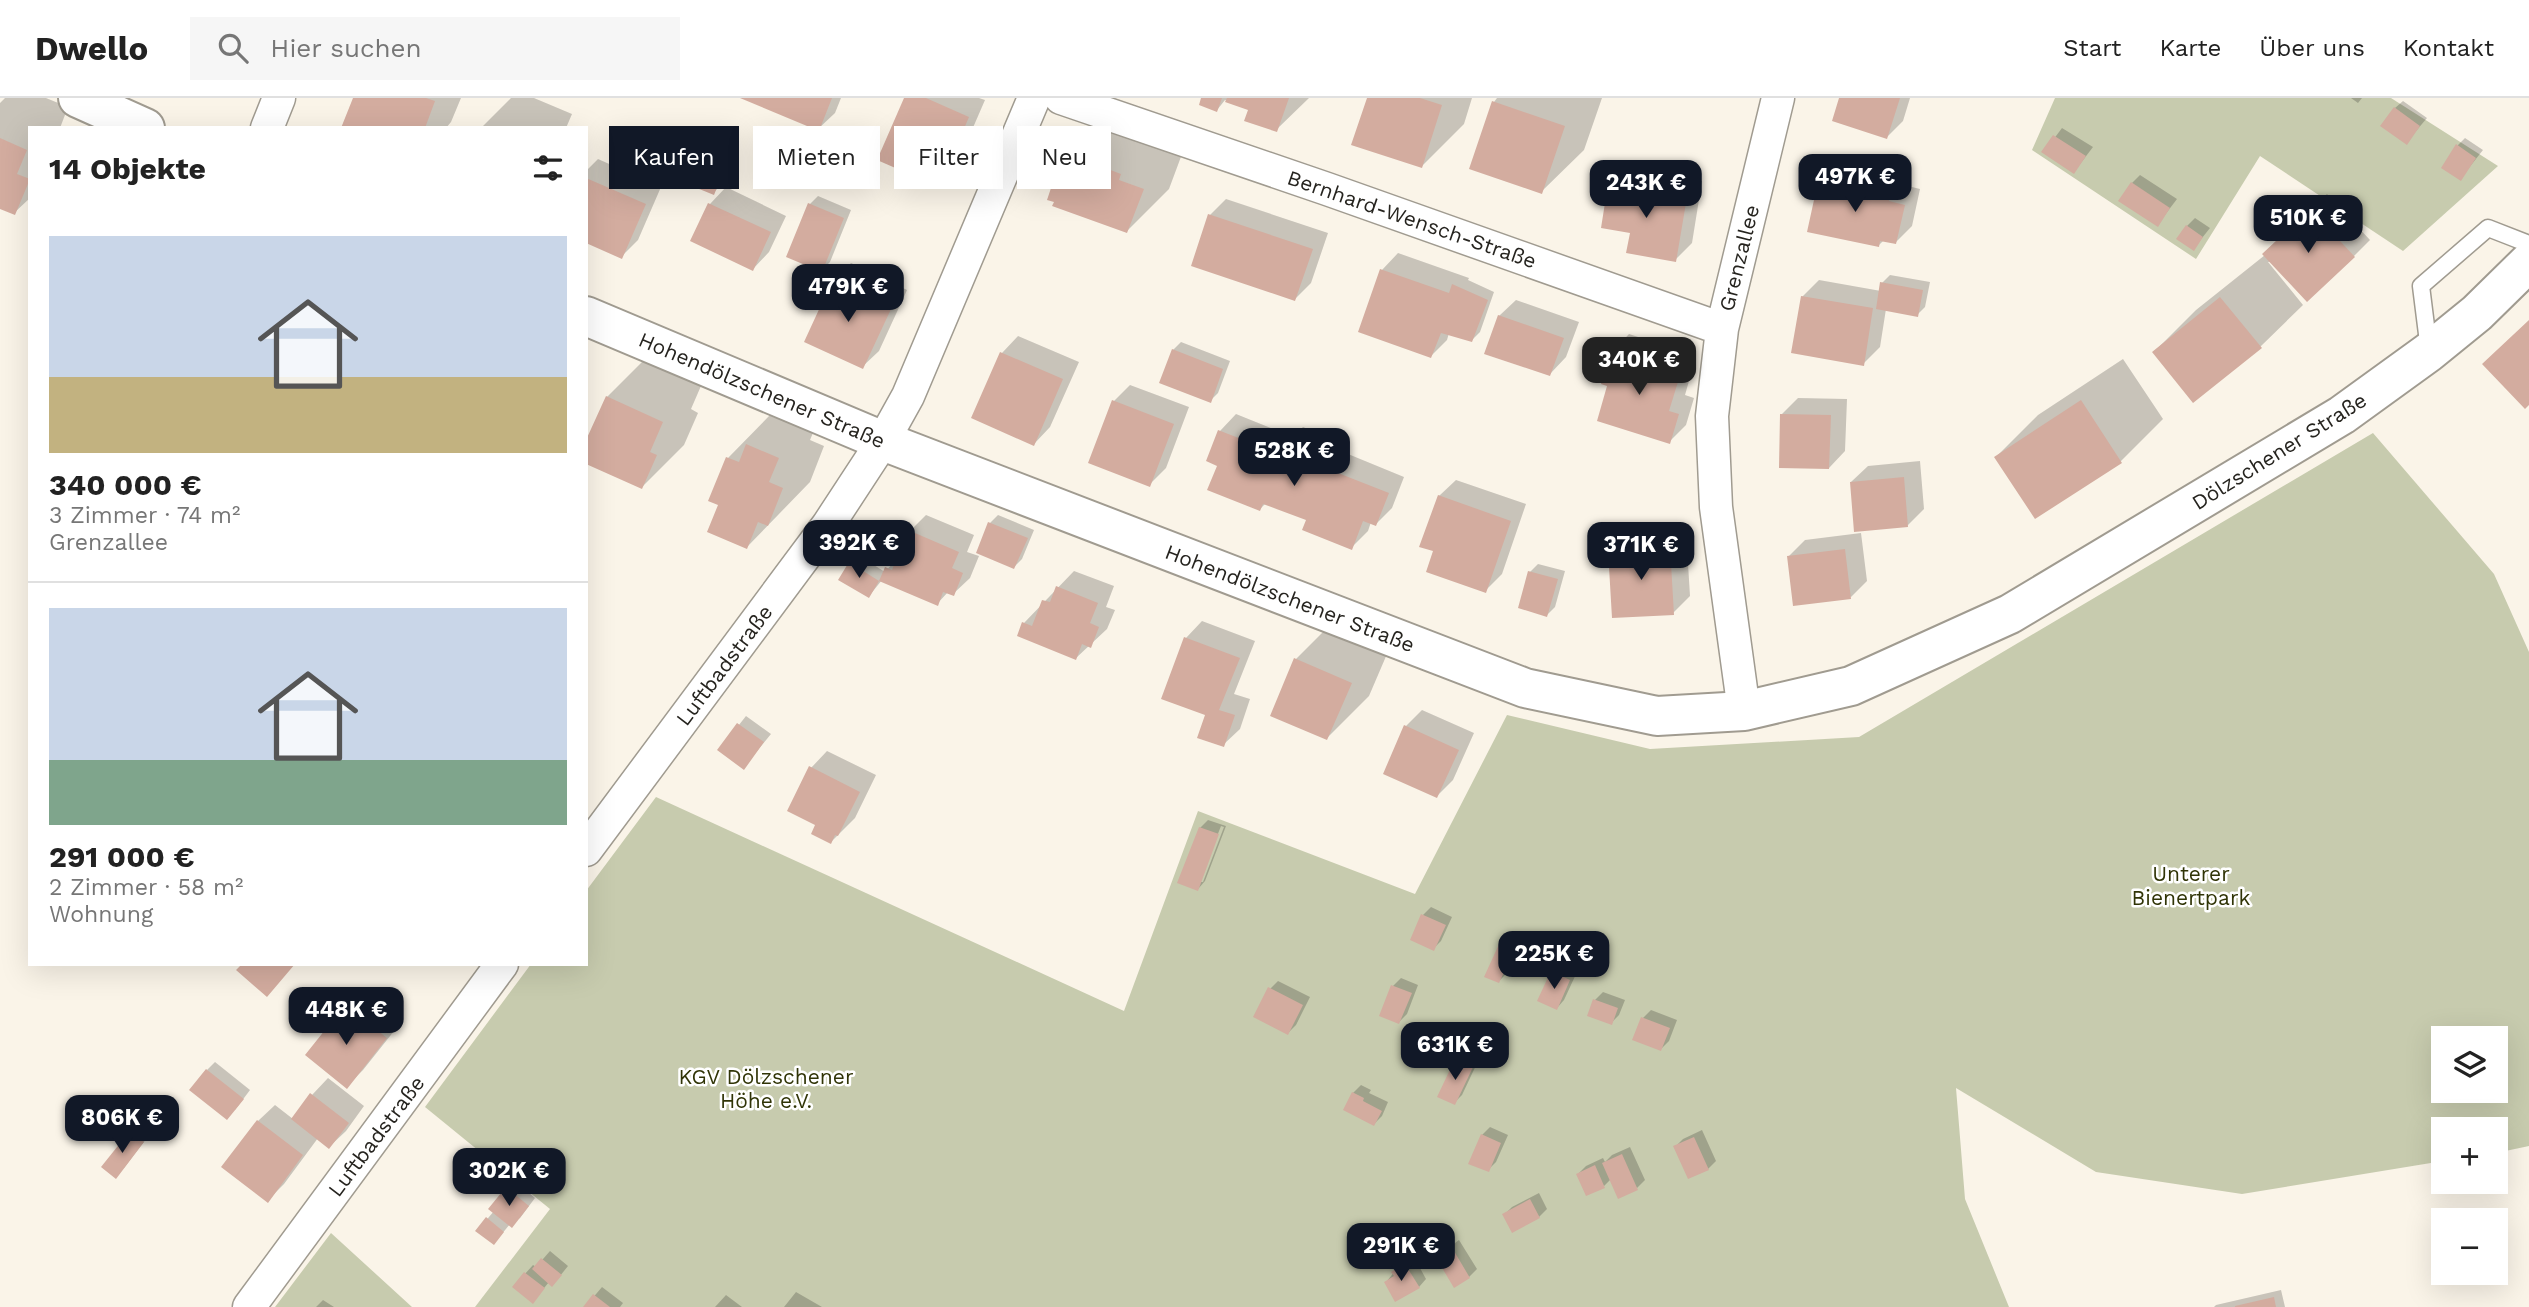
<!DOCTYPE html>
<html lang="de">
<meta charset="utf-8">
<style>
body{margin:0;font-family:"Work Sans",sans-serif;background:#f6f6f6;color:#222;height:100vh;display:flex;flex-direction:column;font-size:26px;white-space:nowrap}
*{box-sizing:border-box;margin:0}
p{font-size:23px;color:#767676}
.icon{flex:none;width:38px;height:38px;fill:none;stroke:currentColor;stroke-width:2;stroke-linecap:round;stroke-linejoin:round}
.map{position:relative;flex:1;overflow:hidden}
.panel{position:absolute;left:28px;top:28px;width:560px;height:840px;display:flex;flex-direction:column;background:#fff;border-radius:0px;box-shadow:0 7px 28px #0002}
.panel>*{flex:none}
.banner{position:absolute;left:609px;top:28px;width:665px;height:63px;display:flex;gap:14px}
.fabs{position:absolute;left:2431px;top:928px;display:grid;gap:14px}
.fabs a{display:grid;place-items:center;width:77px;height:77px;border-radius:0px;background:#fff;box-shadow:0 7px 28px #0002;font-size:35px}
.price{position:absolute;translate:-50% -60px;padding:0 16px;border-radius:14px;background:#111827;color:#fff;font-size:23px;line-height:46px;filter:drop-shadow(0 2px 4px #0008)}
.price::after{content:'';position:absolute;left:50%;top:42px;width:21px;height:16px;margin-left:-10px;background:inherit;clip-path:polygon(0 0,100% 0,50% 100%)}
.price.on{background:#222;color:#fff}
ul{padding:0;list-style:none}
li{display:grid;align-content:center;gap:14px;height:371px;padding:0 21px}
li+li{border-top:2px solid #e0e0e0}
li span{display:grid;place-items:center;height:217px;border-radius:0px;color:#555}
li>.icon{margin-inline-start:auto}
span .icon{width:126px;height:126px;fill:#fffc;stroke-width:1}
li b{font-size:30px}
h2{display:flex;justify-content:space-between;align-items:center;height:84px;padding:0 21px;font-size:30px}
.pill{padding:0 24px;border-radius:0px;background:#fff;box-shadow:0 7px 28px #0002;font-size:24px;line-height:63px}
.pill.on{background:#111827;color:#fff}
header{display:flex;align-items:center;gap:42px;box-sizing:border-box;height:98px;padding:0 35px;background:#fff;border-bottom:2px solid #e0e0e0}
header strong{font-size:33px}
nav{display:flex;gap:38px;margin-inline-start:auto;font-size:24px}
.search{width:490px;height:63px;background:#f6f6f6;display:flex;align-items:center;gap:18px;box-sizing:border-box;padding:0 24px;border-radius:0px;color:#767676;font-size:26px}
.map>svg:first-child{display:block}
.green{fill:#c7cbae;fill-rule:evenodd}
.shadow{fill:#0003;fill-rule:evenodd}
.building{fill:#d3ac9f}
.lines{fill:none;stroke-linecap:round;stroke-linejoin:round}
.service-casing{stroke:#a09b90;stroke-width:19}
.minor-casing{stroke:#a09b90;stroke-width:35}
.tertiary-casing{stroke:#a09b90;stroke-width:42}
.service{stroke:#fff;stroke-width:16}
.minor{stroke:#fff;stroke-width:32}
.tertiary{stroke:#fff;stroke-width:38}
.labels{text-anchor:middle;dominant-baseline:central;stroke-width:5;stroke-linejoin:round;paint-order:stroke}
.street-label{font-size:21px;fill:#26241f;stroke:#fff}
.park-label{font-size:21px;fill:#303406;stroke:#fff}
</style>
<header>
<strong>Dwello</strong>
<div class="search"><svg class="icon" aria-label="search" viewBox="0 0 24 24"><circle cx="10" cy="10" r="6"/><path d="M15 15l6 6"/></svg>Hier suchen</div>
<nav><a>Start</a><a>Karte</a><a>Über uns</a><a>Kontakt</a></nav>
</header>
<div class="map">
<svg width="2529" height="1209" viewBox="0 0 2529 1209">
<rect width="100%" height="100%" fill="#faf4e8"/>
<path class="green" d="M 2055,0 L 2391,0 L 2498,68 L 2403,153 L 2260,58 L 2196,161 L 2032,52 Z
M 2373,335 L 2494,476 L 2529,554 L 2529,1048 L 2496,1055 L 2496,1031 L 2443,1031 L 2443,1063 L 2242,1096 L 2096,1074 L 1956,990 L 1965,1101 L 2009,1209 L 475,1209 L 550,1111 L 425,1009 L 531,866 L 586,866 L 586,793 L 656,699 L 1124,913 L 1198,713 L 1415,796 L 1507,617 L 1650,651 L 1859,639 ZM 2443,940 L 2496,940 L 2496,992 L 2443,992 Z
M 331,1135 L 412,1209 L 275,1209 Z"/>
<path class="shadow" d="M 5,0 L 46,0 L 68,9 L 60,30 L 30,30 L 30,100 L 14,115 L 0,109 L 0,5 Z
M 355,0 L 461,0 L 451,24 L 446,30 L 343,30 Z
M 511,0 L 534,0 L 572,16 L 566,30 L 481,30 Z
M 745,0 L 841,0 L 835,15 L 818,31 Z
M 906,0 L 979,0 L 985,2 L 955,71 L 938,87 Z
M 1203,0 L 1309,0 L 1276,32 L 1250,11 L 1225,2 L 1217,12 Z
M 1369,0 L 1472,0 L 1464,26 L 1422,68 Z
M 1497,0 L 1602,0 L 1584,52 L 1541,94 L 1494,4 Z
M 1841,0 L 1910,0 L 1903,23 L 1887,39 Z
M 2351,0 L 2362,0 L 2358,5 Z
M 2403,3 L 2427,20 L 2406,45 L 2395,10 Z
M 1115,16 L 1185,48 L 1169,91 L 1127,133 L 1057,79 L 1069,67 L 1072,58 Z
M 2062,30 L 2093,49 L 2074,74 L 2044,54 Z
M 700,40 L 735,54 L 721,87 L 713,95 L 692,48 Z
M 2465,40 L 2483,52 L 2460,81 L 2458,47 Z
M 598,61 L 661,89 L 638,142 L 621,159 L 586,143 L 586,73 Z
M 1837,64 L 1906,79 L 1904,87 L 1920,91 L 1912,128 L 1896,144 L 1884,142 L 1878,148 L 1821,80 Z
M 1627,70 L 1702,83 L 1692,145 L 1675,162 L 1632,134 L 1610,86 Z
M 2140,77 L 2177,101 L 2158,126 L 2132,85 Z
M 726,89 L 786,118 L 769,154 L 753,171 L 693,142 L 710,106 Z
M 2327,96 L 2370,142 L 2354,158 L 2268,164 L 2303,207 L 2260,249 L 2154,254 L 2196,212 L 2265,157 Z
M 818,98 L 851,112 L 830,164 L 822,172 L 788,158 L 810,106 Z
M 1226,101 L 1328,135 L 1311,185 L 1295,201 L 1210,117 Z
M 2195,120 L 2210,130 L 2194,150 L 2187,128 Z
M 1398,155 L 1469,180 L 1468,182 L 1494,194 L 1480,234 L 1472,242 L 1449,235 L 1447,242 L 1431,258 L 1382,172 Z
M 851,165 L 907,192 L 879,253 L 862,269 L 806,243 L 835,182 Z
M 1890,177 L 1930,184 L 1925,209 L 1917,217 L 1886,211 L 1880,249 L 1863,266 L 1802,199 L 1819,182 L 1881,193 L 1882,185 Z
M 1516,202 L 1579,224 L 1566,259 L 1550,276 L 1499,218 Z
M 1629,236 L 1696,258 L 1685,297 L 1694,300 L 1686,327 L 1669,344 L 1610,287 L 1613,253 Z
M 1018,238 L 1079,264 L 1050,329 L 1034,346 L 974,319 L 1002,255 Z
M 1181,244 L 1230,263 L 1218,295 L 1210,303 L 1173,252 Z
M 649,257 L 704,281 L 691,311 L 698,315 L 684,347 L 642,389 L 607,299 Z
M 2123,261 L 2163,321 L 2121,363 L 1996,359 L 2038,317 Z
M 1130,287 L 1189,309 L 1166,370 L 1149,387 L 1114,303 Z
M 1798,300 L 1847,301 L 1845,353 L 1829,370 L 1782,316 Z
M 790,305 L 820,318 L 810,342 L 824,348 L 810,384 L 747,449 L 720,407 L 728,360 L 770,317 L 775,320 Z
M 1236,316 L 1293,339 L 1303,329 L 1333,341 L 1331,349 L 1404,379 L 1392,410 L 1376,426 L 1371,424 L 1368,433 L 1351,450 L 1308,421 L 1266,405 L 1260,411 L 1219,367 L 1208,362 L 1220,333 Z
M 1920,363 L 1924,411 L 1907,428 L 1851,384 L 1868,368 Z
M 1456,382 L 1526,406 L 1502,476 L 1485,493 L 1435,452 L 1439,398 Z
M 926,417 L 974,437 L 967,454 L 979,458 L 970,480 L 953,496 L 948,494 L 937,506 L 882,482 L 869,498 L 850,465 L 858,457 L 885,474 L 900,457 L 910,433 Z
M 998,417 L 1034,432 L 1022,461 L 1014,469 L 990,425 Z
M 1686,433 L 1690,498 L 1673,515 L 1609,453 L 1626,436 Z
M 1861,435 L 1867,483 L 1851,499 L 1789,458 L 1805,442 Z
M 1538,466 L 1565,473 L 1555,509 L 1547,517 L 1530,474 Z
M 1074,473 L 1114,488 L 1106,509 L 1115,512 L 1107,531 L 1076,560 L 1024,525 Z
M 1338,519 L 1393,542 L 1369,598 L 1327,640 L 1296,561 Z
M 1202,523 L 1255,543 L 1234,596 L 1250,601 L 1240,631 L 1223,647 L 1207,616 L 1163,600 L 1186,540 Z
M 1422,612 L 1474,635 L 1453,682 L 1437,698 L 1406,628 Z
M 746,618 L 771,636 L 744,669 L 720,651 Z
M 827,653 L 876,677 L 855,720 L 831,744 L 818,727 L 811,670 Z
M 1208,722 L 1226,728 L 1205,783 L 1198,791 L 1200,730 ZM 1221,728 L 1224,729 L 1203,784 L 1199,784 Z
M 1431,809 L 1452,819 L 1441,843 L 1433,851 L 1423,817 Z
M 1510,838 L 1522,843 L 1507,875 L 1499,883 L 1502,845 Z
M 1561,866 L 1577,874 L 1564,902 L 1557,910 L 1540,902 L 1553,874 Z
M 1401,880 L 1418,887 L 1407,916 L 1399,924 L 1393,888 Z
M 1278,883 L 1310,899 L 1296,927 L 1288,935 L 1270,891 Z
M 362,892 L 402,923 L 363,972 L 347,988 L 346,908 Z
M 1603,894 L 1625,902 L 1619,917 L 1611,925 L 1589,917 L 1595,902 Z
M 1651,912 L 1677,922 L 1669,943 L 1661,951 L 1643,920 Z
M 1464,954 L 1479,961 L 1462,997 L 1454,1005 L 1456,962 Z
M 215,964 L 250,992 L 235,1012 L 207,972 Z
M 328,980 L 364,1008 L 346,1033 L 329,1049 L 318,1040 L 284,1086 L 268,1102 L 258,1023 L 275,1007 L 293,1021 L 312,997 Z
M 1361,987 L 1371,992 L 1369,995 L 1388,1004 L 1382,1018 L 1374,1026 L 1353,995 Z
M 138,1027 L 150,1036 L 124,1070 L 104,1069 Z
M 1490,1029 L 1508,1037 L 1496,1064 L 1488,1072 L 1482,1037 Z
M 1702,1032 L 1716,1063 L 1708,1071 L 1675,1049 L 1683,1041 Z
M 1630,1049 L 1645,1082 L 1637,1090 L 1611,1081 L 1604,1088 L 1587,1096 L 1578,1076 L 1586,1068 L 1603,1060 L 1605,1064 L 1612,1057 Z
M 515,1083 L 535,1100 L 520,1120 L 510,1126 L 501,1137 L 478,1132 L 494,1113 L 507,1091 Z
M 1539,1095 L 1547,1111 L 1539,1119 L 1504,1117 L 1512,1109 Z
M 1459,1142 L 1477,1171 L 1469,1179 L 1437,1159 Z
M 550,1153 L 568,1168 L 560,1178 L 549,1184 L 540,1195 L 514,1188 L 533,1167 L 536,1169 Z
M 1414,1159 L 1426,1181 L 1419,1189 L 1386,1184 L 1401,1166 Z
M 602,1189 L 623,1205 L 620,1209 L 585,1209 Z
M 2281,1192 L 2285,1209 L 2214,1209 L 2216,1207 Z
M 796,1194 L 822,1209 L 784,1209 Z
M 726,1197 L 742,1209 L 715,1209 Z
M 323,1202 L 334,1209 L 316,1209 Z"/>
<path class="building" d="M 353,0 L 426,0 L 435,3 L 425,30 L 341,30 Z
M 740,0 L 832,0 L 819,33 Z
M 904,0 L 926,0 L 969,19 L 939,89 L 877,62 Z
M 1201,0 L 1222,0 L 1217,14 L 1199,7 Z
M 1227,0 L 1289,0 L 1277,34 L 1244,23 L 1248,12 L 1225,4 Z
M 1367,0 L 1420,0 L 1442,7 L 1422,70 L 1351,47 Z
M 1839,0 L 1900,0 L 1887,41 L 1832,23 Z
M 1492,3 L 1565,28 L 1542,96 L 1469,71 Z
M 2394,9 L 2420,28 L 2407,47 L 2380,28 Z
M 2053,37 L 2086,58 L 2074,76 L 2041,54 Z
M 0,40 L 27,52 L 17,76 L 30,81 L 15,117 L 0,111 Z
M 2456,46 L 2476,60 L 2461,83 L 2441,70 Z
M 691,47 L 728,62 L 714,97 L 677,82 Z
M 1071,57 L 1121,76 L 1119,82 L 1144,91 L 1127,135 L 1052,108 L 1054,104 L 1047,102 L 1055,78 L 1062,80 Z
M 1819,79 L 1891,95 L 1889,103 L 1905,107 L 1896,146 L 1880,143 L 1879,149 L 1807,134 Z
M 586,80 L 646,106 L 622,161 L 586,145 Z
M 2131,84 L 2170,110 L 2158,129 L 2118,103 Z
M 1608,86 L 1687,99 L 1676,164 L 1626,155 L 1630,135 L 1601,130 Z
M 708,105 L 771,134 L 753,173 L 690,143 Z
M 808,105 L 844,120 L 822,174 L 786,159 Z
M 2310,111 L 2355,159 L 2307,204 L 2262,156 Z
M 1208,116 L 1313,151 L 1295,203 L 1191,168 Z
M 2186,127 L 2203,139 L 2194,153 L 2176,141 Z
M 1380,171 L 1449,195 L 1452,186 L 1488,202 L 1472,244 L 1441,235 L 1431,260 L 1358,234 Z
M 833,181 L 892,209 L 863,271 L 804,244 Z
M 1880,184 L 1923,192 L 1918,219 L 1876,211 Z
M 1801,198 L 1873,210 L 1864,268 L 1791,255 Z
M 2220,199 L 2262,250 L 2193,305 L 2152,254 Z
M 1498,217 L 1564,240 L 1550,278 L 1484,256 Z
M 2529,222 L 2529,307 L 2525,311 L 2482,266 Z
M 1172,251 L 1223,271 L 1211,305 L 1159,285 Z
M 1611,252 L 1681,274 L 1669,313 L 1679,316 L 1670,346 L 1597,323 L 1607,288 L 1601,286 Z
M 1000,254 L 1063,281 L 1034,348 L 971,320 Z
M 606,298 L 663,324 L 650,354 L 657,357 L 642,391 L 586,366 L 586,342 Z
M 1112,302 L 1174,326 L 1150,389 L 1088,365 Z
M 2081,302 L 2122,365 L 2035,421 L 1994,359 Z
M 1780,316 L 1831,317 L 1829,371 L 1779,370 Z
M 1218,332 L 1280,356 L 1285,345 L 1318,358 L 1315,366 L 1389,395 L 1376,428 L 1363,423 L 1352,452 L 1302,432 L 1306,422 L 1263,406 L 1260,413 L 1207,392 L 1217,368 L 1206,363 Z
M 746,346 L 779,360 L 769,384 L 783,390 L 768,428 L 758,424 L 747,451 L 707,434 L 718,407 L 708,403 L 726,359 L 739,364 Z
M 1904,379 L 1908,429 L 1854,434 L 1850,384 Z
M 1438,397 L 1511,423 L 1486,495 L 1426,474 L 1433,453 L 1419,449 Z
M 988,424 L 1028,440 L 1014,471 L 976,455 Z
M 908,432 L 959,454 L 952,470 L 963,475 L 954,498 L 943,494 L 938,508 L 879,483 L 885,469 L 892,472 Z
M 1670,448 L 1674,517 L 1612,520 L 1608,452 Z
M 1845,451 L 1851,501 L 1793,508 L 1787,458 Z
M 849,464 L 879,483 L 869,500 L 838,482 Z
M 1528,473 L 1558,481 L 1547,519 L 1518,510 Z
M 1056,488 L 1098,505 L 1090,525 L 1099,529 L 1091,550 L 1082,546 L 1076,562 L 1017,538 L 1022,524 L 1032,528 L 1042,502 L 1050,504 Z
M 1184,539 L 1240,560 L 1219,612 L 1235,617 L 1224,649 L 1197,640 L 1205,617 L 1161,601 Z
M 1294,560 L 1352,585 L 1327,642 L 1270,618 Z
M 737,625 L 764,644 L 744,672 L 717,652 Z
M 1404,627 L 1459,652 L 1437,700 L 1383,676 Z
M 809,668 L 860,694 L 838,738 L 835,737 L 831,746 L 811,736 L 815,727 L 787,713 Z
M 1199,729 L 1219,736 L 1198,793 L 1177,785 Z
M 1421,816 L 1446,827 L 1434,853 L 1410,842 Z
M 1500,844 L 1515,851 L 1499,885 L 1484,879 Z
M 242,866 L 295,866 L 267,899 L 236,872 Z
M 1551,873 L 1570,882 L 1557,912 L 1537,903 Z
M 1391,887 L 1412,895 L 1399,926 L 1379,918 Z
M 1268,889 L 1303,907 L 1288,937 L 1253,919 Z
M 1593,901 L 1618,910 L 1612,927 L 1587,918 Z
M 345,907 L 387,940 L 347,991 L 305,957 Z
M 1641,919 L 1670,930 L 1661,953 L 1632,942 Z
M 1455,961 L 1473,969 L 1455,1007 L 1437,999 Z
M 206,971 L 244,1001 L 227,1022 L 189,992 Z
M 1352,994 L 1364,1000 L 1363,1003 L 1382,1013 L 1374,1028 L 1343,1012 Z
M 310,995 L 349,1025 L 329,1051 L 291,1021 Z
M 257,1022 L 303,1057 L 268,1105 L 221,1069 Z
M 129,1034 L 144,1044 L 116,1081 L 101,1069 Z
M 1481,1036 L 1501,1045 L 1489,1074 L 1468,1066 Z
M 1694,1039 L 1709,1072 L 1688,1081 L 1673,1048 Z
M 1622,1056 L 1638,1092 L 1618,1101 L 1602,1065 Z
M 1595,1067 L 1605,1090 L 1586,1098 L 1576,1076 Z
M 506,1089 L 529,1108 L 512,1130 L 488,1111 Z
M 1530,1101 L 1540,1120 L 1512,1135 L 1502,1116 Z
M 486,1119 L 504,1134 L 494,1147 L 475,1133 Z
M 1451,1148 L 1470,1180 L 1454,1190 L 1435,1158 Z
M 541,1160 L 562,1177 L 552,1189 L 532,1171 Z
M 1405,1166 L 1420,1190 L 1395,1204 L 1384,1184 L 1394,1178 L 1391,1174 Z
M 524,1174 L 545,1190 L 533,1206 L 512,1189 Z
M 593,1196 L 610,1209 L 583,1209 Z
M 2274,1199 L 2276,1209 L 2235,1209 L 2235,1208 Z"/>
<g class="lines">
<defs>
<path id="service" d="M 2429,252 L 2421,188 L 2488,130 L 2529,146"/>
<path id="minor" d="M 1061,0 L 1327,91 L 1722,231
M 267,30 L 279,0
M 1744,613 L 1716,409 L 1712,318 L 1722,231 L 1778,0
M 586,752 L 828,427 L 883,343 L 908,298 L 1034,0
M 249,1209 L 502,866"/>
<path id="tertiary" d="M 78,0 L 145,30
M 586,218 L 883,343 L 1525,590 L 1657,618 L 1744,613 L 1851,588 L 2010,516 L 2342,317 L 2429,254 L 2477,215 L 2529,164"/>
</defs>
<use href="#service" class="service-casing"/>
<use href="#minor" class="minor-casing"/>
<use href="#tertiary" class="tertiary-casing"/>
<use href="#service" class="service"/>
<use href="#minor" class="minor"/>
<use href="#tertiary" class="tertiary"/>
</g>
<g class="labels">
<g class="street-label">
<text transform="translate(1412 121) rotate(19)">Bernhard-Wensch-Straße</text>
<text transform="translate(1739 160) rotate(-76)">Grenzallee</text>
<text transform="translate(762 292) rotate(23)">Hohendölzschener Straße</text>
<text transform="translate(2279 353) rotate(-32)">Dölzschener Straße</text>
<text transform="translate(1290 500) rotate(21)">Hohendölzschener Straße</text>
<text transform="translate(724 567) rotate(-53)">Luftbadstraße</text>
<text transform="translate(376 1038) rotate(-53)">Luftbadstraße</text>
</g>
<g class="park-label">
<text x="2191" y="775">Unterer<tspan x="2191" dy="24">Bienertpark</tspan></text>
<text x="766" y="978">KGV Dölzschener<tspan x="766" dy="24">Höhe e.V.</tspan></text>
</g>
</g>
</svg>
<div class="fabs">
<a><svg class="icon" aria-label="layers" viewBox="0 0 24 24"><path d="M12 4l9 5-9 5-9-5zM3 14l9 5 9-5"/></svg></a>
<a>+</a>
<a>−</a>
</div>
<b class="price" style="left:1855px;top:116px">497K €</b>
<b class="price" style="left:1646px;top:122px">243K €</b>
<b class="price" style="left:2308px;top:157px">510K €</b>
<b class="price" style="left:848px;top:226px">479K €</b>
<b class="price on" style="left:1639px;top:299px">340K €</b>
<b class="price" style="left:1294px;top:390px">528K €</b>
<b class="price" style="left:859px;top:482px">392K €</b>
<b class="price" style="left:1641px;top:484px">371K €</b>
<b class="price" style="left:1554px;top:893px">225K €</b>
<b class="price" style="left:346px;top:949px">448K €</b>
<b class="price" style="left:1455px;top:984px">631K €</b>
<b class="price" style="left:122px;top:1057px">806K €</b>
<b class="price" style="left:509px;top:1110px">302K €</b>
<b class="price" style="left:1401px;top:1185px">291K €</b>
<div class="banner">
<a class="pill on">Kaufen</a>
<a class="pill">Mieten</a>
<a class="pill">Filter</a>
<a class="pill">Neu</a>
</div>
<section class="panel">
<h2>14 Objekte<svg class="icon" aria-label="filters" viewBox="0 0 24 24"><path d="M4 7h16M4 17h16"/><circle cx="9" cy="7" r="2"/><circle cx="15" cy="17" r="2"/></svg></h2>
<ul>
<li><span style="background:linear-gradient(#c9d6e8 65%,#c2b280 0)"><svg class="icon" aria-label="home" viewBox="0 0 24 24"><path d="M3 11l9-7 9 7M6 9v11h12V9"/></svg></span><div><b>340 000 €</b><p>3 Zimmer · 74 m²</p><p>Grenzallee</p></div></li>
<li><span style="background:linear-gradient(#c9d6e8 70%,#7fa58c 0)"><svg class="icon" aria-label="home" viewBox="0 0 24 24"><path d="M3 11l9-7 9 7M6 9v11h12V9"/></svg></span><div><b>291 000 €</b><p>2 Zimmer · 58 m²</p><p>Wohnung</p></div></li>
</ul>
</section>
</div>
